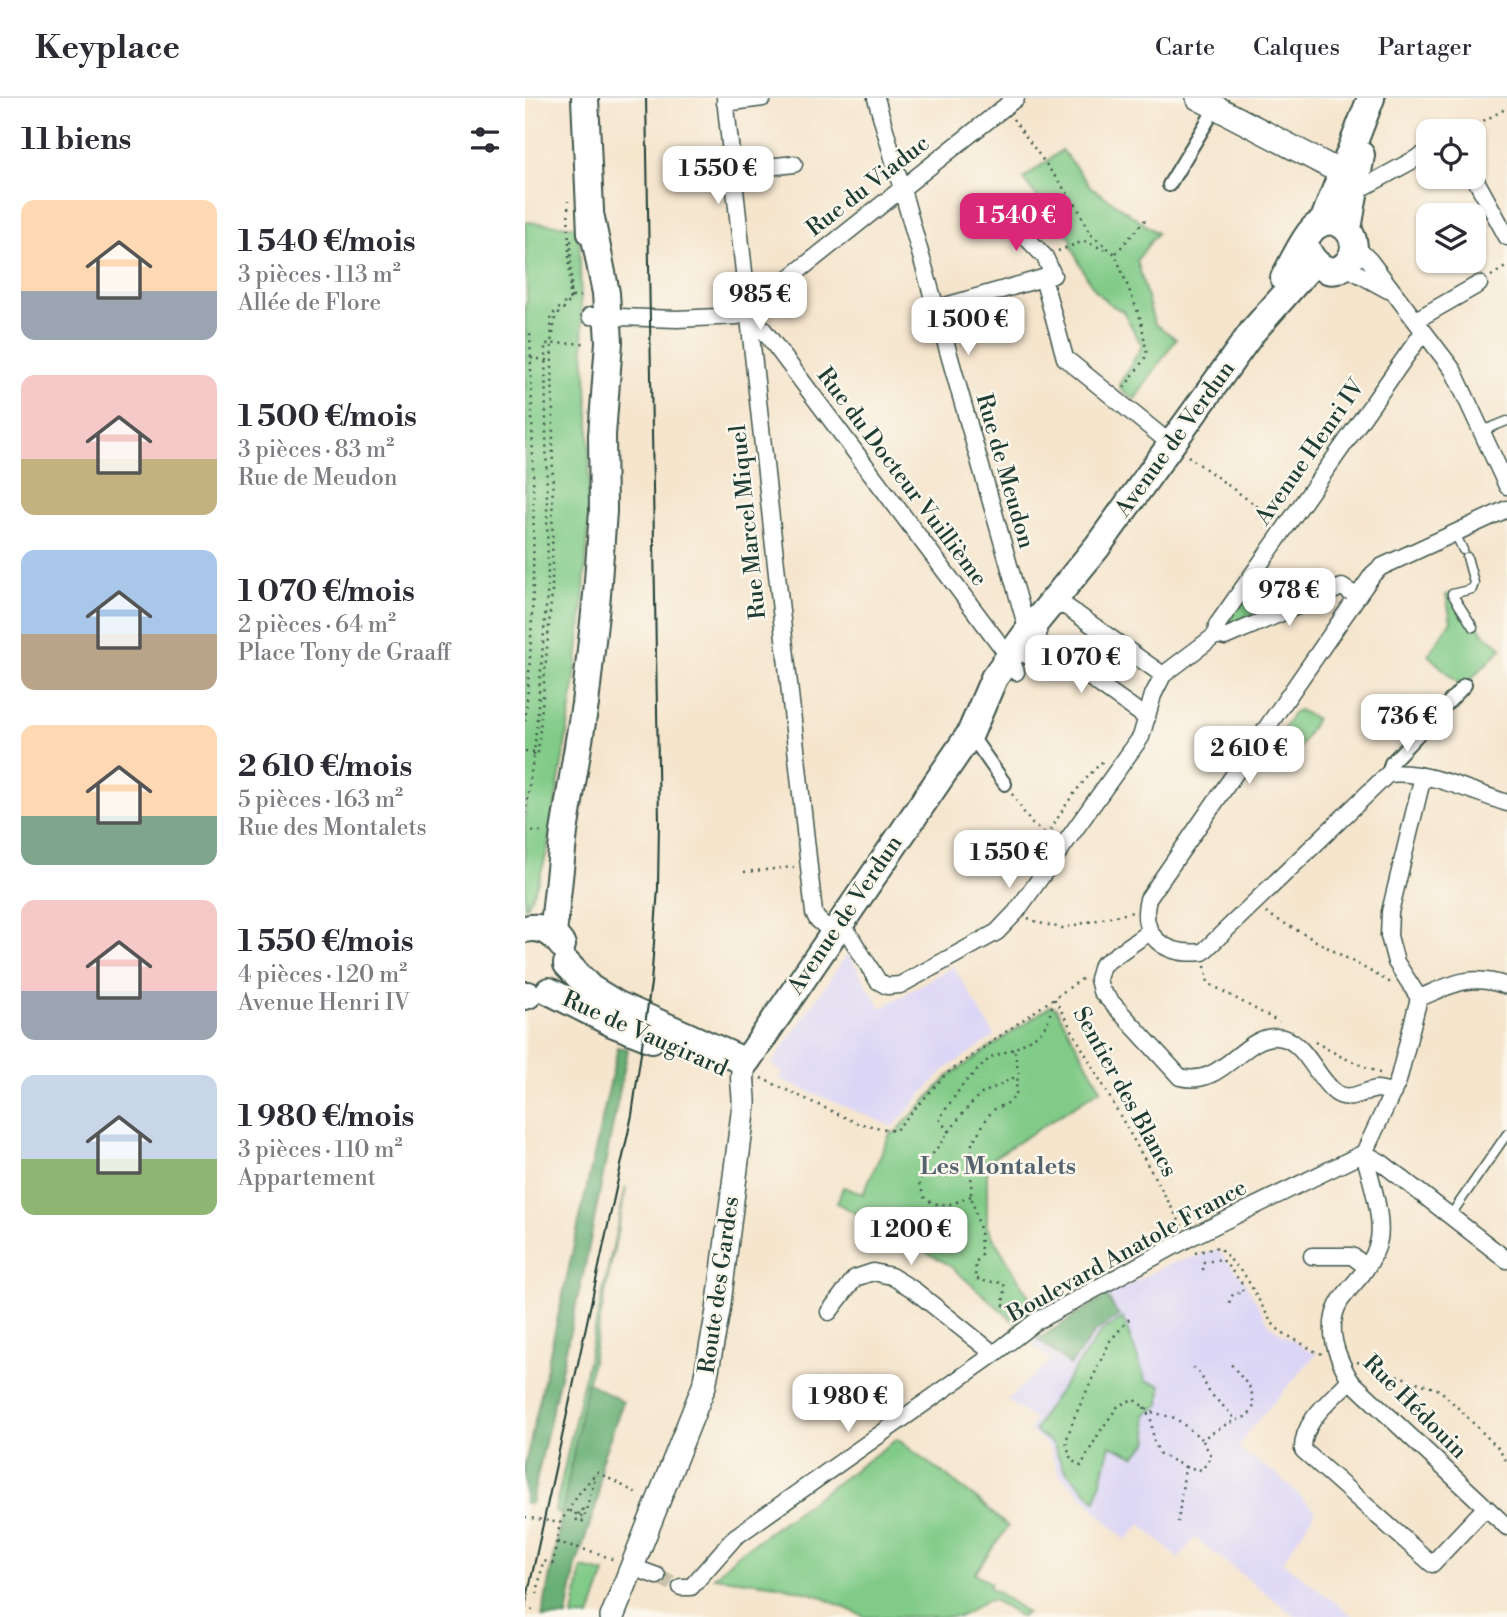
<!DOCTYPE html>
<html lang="fr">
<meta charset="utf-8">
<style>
body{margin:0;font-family:"Libre Bodoni",serif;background:#f2f2f3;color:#2b2b33;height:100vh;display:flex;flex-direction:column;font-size:26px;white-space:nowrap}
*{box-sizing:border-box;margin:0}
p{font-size:23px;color:#7c7c81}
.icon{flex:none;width:38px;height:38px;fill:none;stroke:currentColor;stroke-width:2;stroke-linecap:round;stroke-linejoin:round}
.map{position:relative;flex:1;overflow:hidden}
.drawer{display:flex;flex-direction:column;background:#fff;width:525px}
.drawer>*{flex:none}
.fabs{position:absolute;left:891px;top:21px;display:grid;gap:14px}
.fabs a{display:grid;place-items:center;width:70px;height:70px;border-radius:14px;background:#fff;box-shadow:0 2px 5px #0004;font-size:35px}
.price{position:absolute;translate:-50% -60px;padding:0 16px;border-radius:14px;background:#fff;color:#222;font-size:23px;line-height:46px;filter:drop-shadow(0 2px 4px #0008)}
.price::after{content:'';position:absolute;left:50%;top:42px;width:21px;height:16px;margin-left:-10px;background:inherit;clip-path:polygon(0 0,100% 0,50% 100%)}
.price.active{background:#db2777;color:#fff}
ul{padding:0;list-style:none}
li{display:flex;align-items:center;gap:21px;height:175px;padding:0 21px}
li span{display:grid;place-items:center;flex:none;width:196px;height:140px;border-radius:14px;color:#555}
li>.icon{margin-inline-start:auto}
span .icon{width:84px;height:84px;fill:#fffc;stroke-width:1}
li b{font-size:30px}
h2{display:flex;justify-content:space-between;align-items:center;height:84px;padding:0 21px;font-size:30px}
header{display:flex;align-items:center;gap:42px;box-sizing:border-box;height:98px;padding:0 35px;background:#fff;border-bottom:2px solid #e1e1e2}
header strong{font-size:33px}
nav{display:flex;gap:38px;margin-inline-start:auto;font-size:24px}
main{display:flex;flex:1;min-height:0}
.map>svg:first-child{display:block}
.built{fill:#dcd6f6}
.green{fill:#81cb88;stroke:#50845e;stroke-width:2}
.forest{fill:#68af74;stroke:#447654;stroke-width:2}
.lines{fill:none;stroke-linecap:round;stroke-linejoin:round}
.minor-tunnel{stroke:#cac3ae;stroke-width:16;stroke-dasharray:16 8;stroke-linecap:butt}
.service-casing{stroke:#3f564b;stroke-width:11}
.pedestrian-casing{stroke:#3f564b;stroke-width:16}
.minor-casing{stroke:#3f564b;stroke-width:19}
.secondary-casing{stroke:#3f564b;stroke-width:26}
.primary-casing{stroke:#3f564b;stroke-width:30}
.path{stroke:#3f564b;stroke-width:2.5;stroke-dasharray:2 5;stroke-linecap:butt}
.service{stroke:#fff;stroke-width:8}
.pedestrian{stroke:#fff;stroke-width:12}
.minor{stroke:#fff;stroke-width:16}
.secondary{stroke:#fff;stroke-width:23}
.primary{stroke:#fff;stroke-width:26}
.tram{stroke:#1f3d34;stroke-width:2}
.path-bridge{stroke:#3f564b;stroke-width:2.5;stroke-dasharray:2 5;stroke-linecap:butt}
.labels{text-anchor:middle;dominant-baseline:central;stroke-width:5;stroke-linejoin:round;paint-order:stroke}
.street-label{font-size:23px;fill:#1f3d34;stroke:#fbf7ec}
.neighbourhood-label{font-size:24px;font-weight:bold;fill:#55636e;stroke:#fbf7ec}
</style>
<header>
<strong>Keyplace</strong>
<nav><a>Carte</a><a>Calques</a><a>Partager</a></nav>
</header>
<main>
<section class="drawer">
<h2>11 biens<svg class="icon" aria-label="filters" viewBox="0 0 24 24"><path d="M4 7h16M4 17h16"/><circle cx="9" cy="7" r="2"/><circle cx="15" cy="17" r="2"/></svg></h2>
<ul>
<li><span style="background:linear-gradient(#ffd9b3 65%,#9aa5b1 0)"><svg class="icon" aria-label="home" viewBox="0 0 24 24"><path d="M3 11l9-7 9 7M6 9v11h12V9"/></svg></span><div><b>1 540 €/mois</b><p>3 pièces · 113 m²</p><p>Allée de Flore</p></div></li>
<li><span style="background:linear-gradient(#f6c9c9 60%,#c2b280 0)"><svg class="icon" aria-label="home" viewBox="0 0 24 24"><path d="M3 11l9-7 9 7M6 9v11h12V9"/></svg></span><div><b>1 500 €/mois</b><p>3 pièces · 83 m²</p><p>Rue de Meudon</p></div></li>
<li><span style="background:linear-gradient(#a9c7e8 60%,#b9a48a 0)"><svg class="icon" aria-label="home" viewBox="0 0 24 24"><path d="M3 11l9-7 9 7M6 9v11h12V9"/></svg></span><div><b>1 070 €/mois</b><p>2 pièces · 64 m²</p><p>Place Tony de Graaff</p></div></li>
<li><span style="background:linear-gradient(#ffd9b3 65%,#7fa58c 0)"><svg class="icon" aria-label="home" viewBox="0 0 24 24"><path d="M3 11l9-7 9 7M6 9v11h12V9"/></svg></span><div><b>2 610 €/mois</b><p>5 pièces · 163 m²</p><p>Rue des Montalets</p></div></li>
<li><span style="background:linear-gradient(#f6c9c9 65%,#9aa5b1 0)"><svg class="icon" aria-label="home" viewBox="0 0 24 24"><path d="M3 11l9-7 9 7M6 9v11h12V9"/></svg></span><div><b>1 550 €/mois</b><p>4 pièces · 120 m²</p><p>Avenue Henri IV</p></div></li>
<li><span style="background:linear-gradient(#c9d6e8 60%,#8fb573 0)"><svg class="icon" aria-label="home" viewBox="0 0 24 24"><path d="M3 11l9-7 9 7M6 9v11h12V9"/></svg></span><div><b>1 980 €/mois</b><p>3 pièces · 110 m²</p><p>Appartement</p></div></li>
</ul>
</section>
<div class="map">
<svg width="982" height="1519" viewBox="0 0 982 1519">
<rect width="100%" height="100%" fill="#fbf7ec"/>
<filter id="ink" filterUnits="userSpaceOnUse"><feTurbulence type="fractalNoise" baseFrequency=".0143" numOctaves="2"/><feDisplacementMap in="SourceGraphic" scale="14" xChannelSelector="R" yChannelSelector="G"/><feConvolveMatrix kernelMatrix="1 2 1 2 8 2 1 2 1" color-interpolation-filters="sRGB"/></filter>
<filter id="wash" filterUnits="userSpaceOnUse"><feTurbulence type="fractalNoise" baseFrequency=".00686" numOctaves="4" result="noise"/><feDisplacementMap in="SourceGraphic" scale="28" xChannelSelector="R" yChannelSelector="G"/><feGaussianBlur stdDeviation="1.57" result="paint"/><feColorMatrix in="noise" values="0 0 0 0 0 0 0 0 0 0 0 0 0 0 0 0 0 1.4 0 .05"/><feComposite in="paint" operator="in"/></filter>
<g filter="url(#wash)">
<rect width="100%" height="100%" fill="#f5e5cd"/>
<path class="built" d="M 323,855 L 356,910 L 428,868 L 470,938 L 419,972 L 368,1029 L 255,981 L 257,974 L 249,970 L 247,965 Z
M 693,1152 L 719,1182 L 745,1228 L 783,1252 L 792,1255 L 726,1330 L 713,1351 L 750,1375 L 791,1413 L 757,1464 L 829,1519 L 771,1519 L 670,1440 L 654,1461 L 616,1426 L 601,1442 L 533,1375 L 524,1349 L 504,1332 L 510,1322 L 482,1302 L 526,1262 L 507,1246 L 513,1241 L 546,1267 L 570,1234 L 593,1218 L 582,1198 L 642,1167 Z"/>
<path class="green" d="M 537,52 L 566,89 L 632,135 L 612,162 L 629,225 L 651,241 L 610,301 L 597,293 L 594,287 L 617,248 L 598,213 C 570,203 558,173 546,147 L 547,142 L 498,81 Z
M 0,124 L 54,129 C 55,154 55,179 56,203 C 57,242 62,281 64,319 C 67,441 56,563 34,683 C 27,724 23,774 0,810 L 0,206 L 2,204 Z
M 724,488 L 750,507 L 710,524 L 706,524 L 704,522 Z
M 932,495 L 957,534 L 977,550 L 940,587 L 935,587 L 903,557 L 926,523 L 921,497 Z
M 774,612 L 791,621 L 770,658 L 749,645 L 769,614 Z
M 525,908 L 531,910 L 576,991 L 462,1064 L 462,1129 L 512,1212 L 492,1226 L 424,1167 L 312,1105 L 318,1089 L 338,1096 L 366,1034 L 370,1035 L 424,978 Z
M 101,1089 L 37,1416 L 30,1413 Z
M 598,1220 L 621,1283 L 636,1287 L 635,1307 L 620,1317 L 624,1343 L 610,1358 L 585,1347 L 571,1403 L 538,1370 L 528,1346 L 510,1333 L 518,1316 L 576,1234 Z
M 372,1341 L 453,1402 L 483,1429 L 450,1475 L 466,1485 L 464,1489 L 502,1514 L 496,1519 L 468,1502 L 461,1503 L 434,1519 L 340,1519 L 292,1497 L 253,1487 L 189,1479 L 212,1457 Z
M 57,1470 L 80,1475 L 65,1519 L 48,1519 Z"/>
<path class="forest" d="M 93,949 L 103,951 L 61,1163 L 6,1406 L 0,1405 L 0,1367 Z
M 582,1198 L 594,1218 L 570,1234 L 545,1267 L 513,1241 Z
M 62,1284 L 98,1304 L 76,1364 L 73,1401 L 51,1468 L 42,1519 L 17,1519 Z"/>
</g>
<g filter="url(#ink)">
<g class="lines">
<path class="minor-tunnel" d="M 132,1478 L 156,1489"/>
<defs>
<path id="service" d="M 957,333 L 982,323
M 930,435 L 938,452
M 942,459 L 949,485 L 947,491 L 927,496 L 948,529
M 925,1118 L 982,1036"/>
<path id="pedestrian" d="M 644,87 L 691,9
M 445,636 L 480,686
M 863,676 L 866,665 L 940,587"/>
<path id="minor" d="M 200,0 L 289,815 L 292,821 L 308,835
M 351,0 L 501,527 L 503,558
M 200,5 L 238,0
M 208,73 L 269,66
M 948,77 L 982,139
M 830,94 L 903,54
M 491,129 L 520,159 L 528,177 L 518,180
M 829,147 L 845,163 L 928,272 L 982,388
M 819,168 L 863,192
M 410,211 L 518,180 L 540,260 L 647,347
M 225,214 L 479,552 L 485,558 L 491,574
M 65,218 L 152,221 L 212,218 L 224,212 L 491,0
M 891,222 L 954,186
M 982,411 L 856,469 L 848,476 L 623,801 C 613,840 642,858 678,854 L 863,676 C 902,672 945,693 982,705
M 523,511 L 539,507 L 638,577
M 513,522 L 513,543 L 622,620
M 691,537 L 692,527 L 898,234
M 313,828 L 325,838 L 353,883 L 362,888 L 375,887 L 472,834 L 491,814 L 616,639 L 628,597 L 638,577 L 691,537 L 700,539 L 817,489 L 831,498
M 624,834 L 577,867 L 573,881 L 576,893 L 655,979 C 697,990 717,939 750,939 C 779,938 790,980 811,995 C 824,1004 838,993 852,991 C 857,991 862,993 868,995
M 894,900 L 871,864 L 864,838 L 865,814 L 898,678
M 894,900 C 928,886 945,875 982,888
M 839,1055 C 845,1079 858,1117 854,1141 C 852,1154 845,1165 838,1175 C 830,1185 820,1195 814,1205 C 800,1231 812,1259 825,1282 L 982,1429
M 839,1055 L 873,983 L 894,900
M 787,1158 L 827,1158 L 842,1169
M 304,1214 L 330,1180 L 348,1174 L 366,1178 L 389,1192 L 469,1256
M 825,1282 C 806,1302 777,1323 778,1352 L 907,1466 L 960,1410
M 107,1469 L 132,1478
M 156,1489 L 166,1489 L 210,1439 L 469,1256 L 510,1224 L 664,1140 L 839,1055 L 857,1065 L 982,1162"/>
<path id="secondary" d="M 673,0 L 817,75
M 87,1519 L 179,1288 L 193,1213 L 219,1007 C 220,992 214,978 221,964"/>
<path id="primary" d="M 60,0 L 66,135
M 798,124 L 846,0
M 823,131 L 836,57
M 759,180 C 765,169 781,136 790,129 C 813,111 840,141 824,163 C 807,185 786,165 780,146
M 0,831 C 16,827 28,834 37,847
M 28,836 L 39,734 L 60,606 L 72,497 L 78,413 L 77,337 L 84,244 L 81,195 L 66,120
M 42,866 L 65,890 L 93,907 L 221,964 L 445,636 L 469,580 L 501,536 L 572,449 L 728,233 L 788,165
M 24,893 L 89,926 L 127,941
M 0,898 L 3,897"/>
</defs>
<use href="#service" class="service-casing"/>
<use href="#pedestrian" class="pedestrian-casing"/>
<use href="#minor" class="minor-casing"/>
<use href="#secondary" class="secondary-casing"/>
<use href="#primary" class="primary-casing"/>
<path class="path" d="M 488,21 L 553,110 L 564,135 L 590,156 L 616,222 L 622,257 L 599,290
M 940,33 L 982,10
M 533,153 L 559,143 L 585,154
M 591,155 L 621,121
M 966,178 L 982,168
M 47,199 L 61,198
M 28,236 L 30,220 L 46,202 L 46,141
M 6,260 L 27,263
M 663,358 L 748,420
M 733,493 L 747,503
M 0,623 C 13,494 8,361 5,232
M 0,653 L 11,654
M 9,657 L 23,485 L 20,246 L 63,245
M 487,696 L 506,725 L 524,738
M 0,716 L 8,661 L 13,654 L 27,493 L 28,319 L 26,218 L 45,200 L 43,103
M 0,733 L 18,734
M 520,745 C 534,713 555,685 579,662 L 581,663
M 219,774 L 269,769
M 741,815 L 866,885
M 503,820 L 514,825 L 537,830 L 608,814
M 680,868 L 683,885 L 754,924
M 557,881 L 529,900 L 657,1128
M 790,944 L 817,959 L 857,976
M 236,980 L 332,1025 L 370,1033 L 421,976 L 529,900
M 424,1034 L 414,1021 L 439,985 L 466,959 L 489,951
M 446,1098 C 428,1106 418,1111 400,1101 L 394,1085 L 401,1065 L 438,1015 L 454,997 L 492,978
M 670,1155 L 694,1149 L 721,1179 L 746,1224 L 755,1233 L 793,1255 L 799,1256
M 678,1172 L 679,1164 L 697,1161 L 716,1184 L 718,1194 L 708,1196 L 703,1207
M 496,1215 L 491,1207 L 484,1209 L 478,1207 L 480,1189 L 478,1185 L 458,1183 L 450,1180 L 451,1164 L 456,1157 L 455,1131 L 446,1098 L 447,1045 L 464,1017 L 468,1012 L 485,1004 L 492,994 L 491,986 L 494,977 L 489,951 C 520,933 521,935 529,900
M 604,1221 L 585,1243 L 549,1320 L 541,1343 L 546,1362 L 556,1368 L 574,1335 L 593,1308 L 608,1301 L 626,1314 L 650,1320 L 677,1341 L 702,1326 L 723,1318 L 729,1308 L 726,1291 L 705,1265
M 832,1264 L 915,1292 L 973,1350 L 982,1364
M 668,1269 C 680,1278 678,1287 687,1297 C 695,1306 703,1311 710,1322
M 619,1309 L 626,1322 L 629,1344 L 635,1356 L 660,1369 L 653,1424
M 660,1369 L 677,1372 L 686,1358 L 677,1341
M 72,1374 L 115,1397
M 45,1413 L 51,1414 L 50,1421 L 52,1422 L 55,1411 L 58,1412 L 55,1422 L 58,1423 L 71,1377
M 32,1444 L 72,1455 L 92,1463
M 12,1496 L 18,1463 L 28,1465 L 35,1425 L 55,1394 L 72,1374
M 0,1509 L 8,1512"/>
<use href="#service" class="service"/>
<use href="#pedestrian" class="pedestrian"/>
<use href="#minor" class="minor"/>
<use href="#secondary" class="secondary"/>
<use href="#primary" class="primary"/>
<path class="tram" d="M 0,1509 L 107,1017 L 126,885 L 133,790 L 134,723 L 121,0"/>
<path class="path-bridge" d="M 0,1419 L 35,1425"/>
</g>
</g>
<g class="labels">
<g class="street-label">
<text transform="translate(343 88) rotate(-38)">Rue du Viaduc</text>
<text transform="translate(650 341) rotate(-54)">Avenue de Verdun</text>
<text transform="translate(785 354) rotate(-55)">Avenue Henri IV</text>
<text transform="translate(480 373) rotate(74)">Rue de Meudon</text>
<text transform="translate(377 379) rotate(53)">Rue du Docteur Vuillième</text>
<text transform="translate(223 424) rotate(-96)">Rue Marcel Miquel</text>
<text transform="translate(320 817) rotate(-56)">Avenue de Verdun</text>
<text transform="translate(120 936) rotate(24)">Rue de Vaugirard</text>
<text transform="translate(600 994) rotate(61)">Sentier des Blancs</text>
<text transform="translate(602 1153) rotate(-29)">Boulevard Anatole France</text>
<text transform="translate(194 1187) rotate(-82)">Route des Gardes</text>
<text transform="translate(890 1309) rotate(45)">Rue Hédouin</text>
</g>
<g class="neighbourhood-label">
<text x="473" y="1069">Les Montalets</text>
</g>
</g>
</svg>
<div class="fabs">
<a><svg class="icon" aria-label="locate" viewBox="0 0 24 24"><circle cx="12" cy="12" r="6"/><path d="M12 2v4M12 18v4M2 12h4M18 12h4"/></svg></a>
<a><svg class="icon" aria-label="layers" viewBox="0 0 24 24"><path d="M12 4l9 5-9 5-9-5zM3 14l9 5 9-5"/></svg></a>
</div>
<b class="price" style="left:193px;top:108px">1 550 €</b>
<b class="price active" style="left:491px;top:155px">1 540 €</b>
<b class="price" style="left:235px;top:234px">985 €</b>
<b class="price" style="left:443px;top:259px">1 500 €</b>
<b class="price" style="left:764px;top:530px">978 €</b>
<b class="price" style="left:556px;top:597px">1 070 €</b>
<b class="price" style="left:882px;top:656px">736 €</b>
<b class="price" style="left:724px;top:688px">2 610 €</b>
<b class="price" style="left:484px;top:792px">1 550 €</b>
<b class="price" style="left:386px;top:1169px">1 200 €</b>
<b class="price" style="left:323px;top:1336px">1 980 €</b>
</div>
</main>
